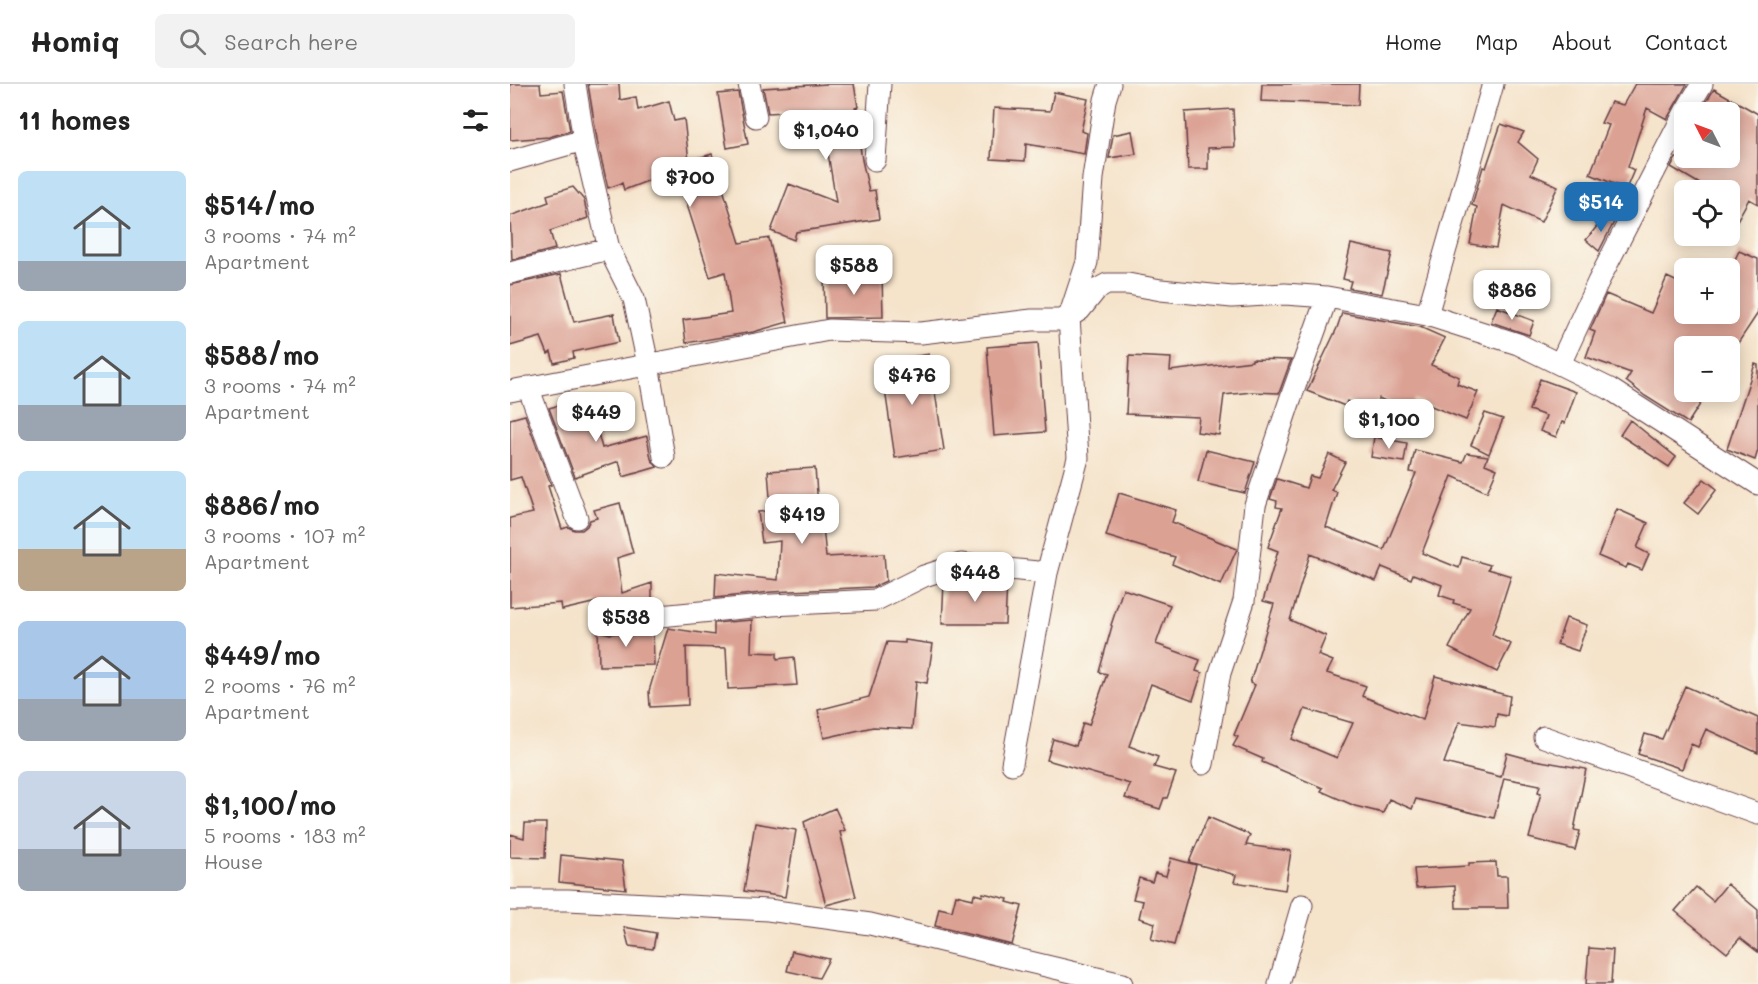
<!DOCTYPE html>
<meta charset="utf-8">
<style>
body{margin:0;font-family:Mali,sans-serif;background:#f2f2f2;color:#222;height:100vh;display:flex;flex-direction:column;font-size:22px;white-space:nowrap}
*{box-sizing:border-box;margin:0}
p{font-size:20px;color:#767676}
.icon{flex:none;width:33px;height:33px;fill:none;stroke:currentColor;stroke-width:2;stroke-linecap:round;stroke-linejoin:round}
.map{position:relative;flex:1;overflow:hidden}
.panel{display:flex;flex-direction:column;background:#fff;width:510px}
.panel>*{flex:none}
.needle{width:39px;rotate:312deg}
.controls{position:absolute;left:1164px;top:18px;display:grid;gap:12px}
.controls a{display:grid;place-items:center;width:66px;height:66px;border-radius:9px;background:#fff;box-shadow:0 3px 15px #0003;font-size:30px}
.price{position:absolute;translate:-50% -51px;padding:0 14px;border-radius:12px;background:#fff;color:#222;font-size:20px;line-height:39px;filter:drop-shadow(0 2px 3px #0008)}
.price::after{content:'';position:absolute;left:50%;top:36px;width:18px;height:14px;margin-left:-9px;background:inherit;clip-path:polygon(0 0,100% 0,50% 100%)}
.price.current{background:#1f6fb2;color:#fff}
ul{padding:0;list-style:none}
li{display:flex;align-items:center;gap:18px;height:150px;padding:0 18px}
li span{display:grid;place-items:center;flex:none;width:168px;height:120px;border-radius:9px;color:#555}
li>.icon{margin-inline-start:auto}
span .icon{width:72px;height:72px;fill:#fffc;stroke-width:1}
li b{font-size:26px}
h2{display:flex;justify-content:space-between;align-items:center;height:72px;padding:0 18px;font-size:26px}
header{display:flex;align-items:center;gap:36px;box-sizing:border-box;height:84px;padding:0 30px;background:#fff;border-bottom:2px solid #e0e0e0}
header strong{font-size:28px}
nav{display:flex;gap:33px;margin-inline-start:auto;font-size:21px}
.search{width:420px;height:54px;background:#f2f2f2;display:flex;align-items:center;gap:15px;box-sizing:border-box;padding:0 21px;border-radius:9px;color:#767676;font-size:22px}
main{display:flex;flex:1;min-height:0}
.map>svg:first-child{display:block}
.building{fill:#dba294;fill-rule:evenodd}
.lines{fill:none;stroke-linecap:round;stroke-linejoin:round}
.minor-casing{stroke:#643c43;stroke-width:23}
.minor{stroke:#fff;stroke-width:21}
</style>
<header>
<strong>Homiq</strong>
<div class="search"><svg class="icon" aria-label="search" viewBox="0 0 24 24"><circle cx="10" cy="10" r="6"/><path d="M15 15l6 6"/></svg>Search here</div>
<nav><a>Home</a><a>Map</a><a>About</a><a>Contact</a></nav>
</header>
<main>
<section class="panel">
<h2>11 homes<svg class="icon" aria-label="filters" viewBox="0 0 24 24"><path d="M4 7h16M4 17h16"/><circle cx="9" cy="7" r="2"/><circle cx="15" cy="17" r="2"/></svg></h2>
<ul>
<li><span style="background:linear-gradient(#bfe0f5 75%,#9aa5b1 0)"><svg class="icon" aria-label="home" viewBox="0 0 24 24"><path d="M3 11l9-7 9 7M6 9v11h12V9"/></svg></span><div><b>$514/mo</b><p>3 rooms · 74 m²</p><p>Apartment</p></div></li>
<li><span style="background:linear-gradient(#bfe0f5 70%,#9aa5b1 0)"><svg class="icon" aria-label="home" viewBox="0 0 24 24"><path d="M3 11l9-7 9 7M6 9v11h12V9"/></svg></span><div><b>$588/mo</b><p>3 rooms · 74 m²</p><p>Apartment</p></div></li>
<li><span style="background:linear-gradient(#bfe0f5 65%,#b9a48a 0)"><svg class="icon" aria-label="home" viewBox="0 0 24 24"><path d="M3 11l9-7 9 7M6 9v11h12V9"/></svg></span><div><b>$886/mo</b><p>3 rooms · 107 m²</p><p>Apartment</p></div></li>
<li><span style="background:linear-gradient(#a9c7e8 65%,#9aa5b1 0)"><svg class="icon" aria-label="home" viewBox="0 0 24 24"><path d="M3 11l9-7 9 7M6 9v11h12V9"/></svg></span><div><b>$449/mo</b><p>2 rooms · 76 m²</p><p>Apartment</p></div></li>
<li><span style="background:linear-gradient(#c9d6e8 65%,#9aa5b1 0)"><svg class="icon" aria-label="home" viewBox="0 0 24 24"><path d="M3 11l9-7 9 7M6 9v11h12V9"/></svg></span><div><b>$1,100/mo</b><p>5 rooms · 183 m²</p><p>House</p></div></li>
</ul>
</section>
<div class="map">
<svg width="1248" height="900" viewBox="0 0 1248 900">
<rect width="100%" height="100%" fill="#fbf7ec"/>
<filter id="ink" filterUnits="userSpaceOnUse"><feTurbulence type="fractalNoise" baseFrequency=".0167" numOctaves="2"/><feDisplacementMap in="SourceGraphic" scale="12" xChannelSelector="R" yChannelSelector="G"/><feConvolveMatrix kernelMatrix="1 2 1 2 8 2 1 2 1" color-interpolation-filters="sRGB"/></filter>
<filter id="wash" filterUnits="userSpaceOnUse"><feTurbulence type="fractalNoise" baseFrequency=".008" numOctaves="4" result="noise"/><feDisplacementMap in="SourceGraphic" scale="24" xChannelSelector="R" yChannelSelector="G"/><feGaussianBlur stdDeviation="1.35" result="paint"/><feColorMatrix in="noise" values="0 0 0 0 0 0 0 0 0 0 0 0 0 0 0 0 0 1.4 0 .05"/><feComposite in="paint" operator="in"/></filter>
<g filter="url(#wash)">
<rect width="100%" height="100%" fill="#f5e3ca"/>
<g id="blocks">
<path class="building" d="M 0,0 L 30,0 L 31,9 L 53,7 L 60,47 L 39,53 L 0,56 Z
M 78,0 L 109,0 L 110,16 L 126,13 L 128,26 L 159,17 L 164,37 L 174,35 L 179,77 L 202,70 L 230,159 L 259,154 L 278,238 L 243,248 L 176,259 L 173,236 L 221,229 L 215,188 L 200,193 L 166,86 L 114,106 L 112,99 L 98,104 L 88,61 Z
M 317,0 L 344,0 L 348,23 L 345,24 L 352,76 L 359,107 L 365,106 L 369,135 L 286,148 L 284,156 L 261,147 L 279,100 L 326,118 L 311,26 L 258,29 L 253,4 Z
M 752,0 L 849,0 L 848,21 L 751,17 Z
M 1125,0 L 1177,0 L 1157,35 L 1137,24 L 1118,83 L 1124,86 L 1116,105 L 1080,90 L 1099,41 L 1091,39 L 1101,18 L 1113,21 Z
M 1204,5 L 1248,30 L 1248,120 L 1239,115 L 1220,149 L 1220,106 L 1200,106 L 1161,83 L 1166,74 L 1220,74 L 1220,28 L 1190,28 Z
M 228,8 L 238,60 L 217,64 L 208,10 Z
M 544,8 L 578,15 L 571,47 L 577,49 L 574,70 L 516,60 L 515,77 L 481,75 L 484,24 L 540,27 Z
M 723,25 L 725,63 L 698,64 L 698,85 L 678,85 L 675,28 Z
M 991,40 L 1014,48 L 1008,58 L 1028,75 L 1021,90 L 1048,102 L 1031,138 L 994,121 L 986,164 L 960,160 L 967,123 L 962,121 L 973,83 L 976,84 Z
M 622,47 L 626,70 L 599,74 L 603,51 Z
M 63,103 L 74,116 L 78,134 L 40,147 L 45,165 L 2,176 L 0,132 L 39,118 L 37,111 Z
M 1096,131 L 1104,138 L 1089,167 L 1076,156 Z
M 841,160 L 882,169 L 872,210 L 839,204 L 841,197 L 833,195 Z
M 1229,167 L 1248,175 L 1248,229 L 1226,262 L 1174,262 L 1174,308 L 1198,308 L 1178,339 L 1135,312 L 1116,297 L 1121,289 L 1076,273 L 1085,248 L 1080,246 L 1096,210 L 1141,229 L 1157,193 L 1174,201 L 1174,230 L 1220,230 L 1220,186 Z
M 51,190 L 64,238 L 104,230 L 109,258 L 63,268 L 64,274 L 44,279 L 41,268 L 38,270 L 31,253 L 0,262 L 0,201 Z
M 372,190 L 373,233 L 315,234 L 314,192 Z
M 987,223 L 1024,237 L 1019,251 L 981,238 Z
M 832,229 L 910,243 L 935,254 L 921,281 L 949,293 L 947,300 L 968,308 L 956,336 L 904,315 L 897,328 L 869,314 L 862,329 L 837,317 L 835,322 L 797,307 L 827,244 Z
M 528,259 L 535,348 L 484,352 L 477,263 Z
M 419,270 L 434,366 L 385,374 L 371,278 Z
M 619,272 L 661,274 L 660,287 L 742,277 L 742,275 L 781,276 L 769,309 L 742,308 L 714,311 L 709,351 L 687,348 L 689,333 L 616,330 Z
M 1245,280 L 1248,281 L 1248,366 L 1245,376 L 1217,365 Z
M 1030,295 L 1066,308 L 1055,339 L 1052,338 L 1046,353 L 1030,347 L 1036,332 L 1019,326 Z
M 78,313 L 92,364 L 137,352 L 141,375 L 147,383 L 113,393 L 109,377 L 65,393 L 39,324 Z
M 975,329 L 993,335 L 979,370 L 961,361 Z
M 15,331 L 41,401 L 38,402 L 52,445 L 58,443 L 64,446 L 72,446 L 77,442 L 80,436 L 87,434 L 84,426 L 110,419 L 123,469 L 107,474 L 112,509 L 142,499 L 142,520 L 98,524 L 92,526 L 88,531 L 87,518 L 52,526 L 51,519 L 0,523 L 0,434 L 23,429 L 11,393 L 0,396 L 0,335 Z
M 1120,336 L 1166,373 L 1159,383 L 1110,351 Z
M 864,353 L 897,359 L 894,378 L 861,373 Z
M 696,366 L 745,378 L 735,409 L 688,398 Z
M 905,366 L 953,378 L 957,369 L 978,372 L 975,380 L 987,385 L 977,408 L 942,392 L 912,469 L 949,484 L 952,473 L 980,481 L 978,485 L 1001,492 L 982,551 L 1001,560 L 987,588 L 939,564 L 960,524 L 943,519 L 944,516 L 929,511 L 932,501 L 903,490 L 901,495 L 872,483 L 866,497 L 800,470 L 780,536 L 816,552 L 808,571 L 823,577 L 817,589 L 856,602 L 852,612 L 913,636 L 925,592 L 1000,612 L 997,632 L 987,630 L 985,643 L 949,638 L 934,679 L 991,693 L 997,669 L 1019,675 L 1076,685 L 1064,746 L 1070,747 L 1065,766 L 1019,754 L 1031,709 L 1028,708 L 1030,701 L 994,694 L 984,734 L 906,715 L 902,725 L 879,715 L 873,729 L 845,722 L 811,707 L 813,704 L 752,678 L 753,675 L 723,662 L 728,653 L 724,651 L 745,601 L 740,599 L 764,520 L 753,517 L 768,467 L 758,463 L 772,424 L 766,423 L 767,417 L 760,415 L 767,395 L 796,404 L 800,392 L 808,394 L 819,370 L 835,378 L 821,406 L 827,408 L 816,443 L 874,466 L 906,389 L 900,388 ZM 795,625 L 843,639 L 827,674 L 782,655 Z
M 305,384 L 308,422 L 311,422 L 316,473 L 374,470 L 376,497 L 363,503 L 261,508 L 205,514 L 206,489 L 268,496 L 270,457 L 252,459 L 248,428 L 261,427 L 258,387 Z
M 1194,395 L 1207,405 L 1188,430 L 1174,419 Z
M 609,409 L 666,426 L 662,438 L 727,465 L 711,501 L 662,480 L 665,473 L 596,452 Z
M 1107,425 L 1138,439 L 1127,464 L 1139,470 L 1132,486 L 1118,480 L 1116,484 L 1088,472 Z
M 458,494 L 497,498 L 495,540 L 432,540 L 434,499 L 458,501 Z
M 613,505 L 660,521 L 646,560 L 690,576 L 686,587 L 692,589 L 683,616 L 641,600 L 619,662 L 648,673 L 644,683 L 666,689 L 657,714 L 654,714 L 650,725 L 615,714 L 620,700 L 537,676 L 543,655 L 566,662 L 573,639 L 579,641 L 597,590 L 589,588 L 602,542 L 601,541 Z
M 1056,534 L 1077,541 L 1068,567 L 1047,560 Z
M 242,536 L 241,568 L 267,569 L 267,575 L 284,573 L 287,601 L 218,605 L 216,564 L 176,563 L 178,621 L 140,623 L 139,607 L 158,544 L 204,551 L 204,539 Z
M 88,543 L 93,548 L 100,550 L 143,545 L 144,581 L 89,582 Z
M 395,556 L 423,560 L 417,599 L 406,597 L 402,645 L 363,643 L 314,654 L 308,626 L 359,613 L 377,558 L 395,559 Z
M 1175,602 L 1248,634 L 1248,669 L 1196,645 L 1188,663 L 1181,660 L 1172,685 L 1128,670 L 1135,650 L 1152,655 Z
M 325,724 L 335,746 L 330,748 L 346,813 L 316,821 L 294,738 Z
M 698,733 L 740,751 L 736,761 L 781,767 L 775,806 L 724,798 L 726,791 L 679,778 Z
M 15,739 L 36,739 L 35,774 L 0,773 L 0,750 L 14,754 Z
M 245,739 L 286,746 L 275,813 L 234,807 Z
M 51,771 L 112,777 L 116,805 L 49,798 Z
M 661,774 L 686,781 L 664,861 L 641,855 L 645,839 L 629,834 L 633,817 L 623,815 L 629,794 L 642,798 L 645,789 L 656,792 Z
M 986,778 L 987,792 L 997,792 L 998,824 L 946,824 L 945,802 L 906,804 L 904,785 L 959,782 L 959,779 Z
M 1217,800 L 1248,826 L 1248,868 L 1230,854 L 1217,869 L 1165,827 L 1186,803 L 1203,817 Z
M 473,809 L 498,815 L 497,818 L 512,822 L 502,861 L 425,842 L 429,824 L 442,827 L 446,811 L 463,815 L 464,810 L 472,812 Z
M 114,843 L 146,849 L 143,865 L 119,862 Z
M 1079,864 L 1103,866 L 1101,900 L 1076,900 Z
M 282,867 L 319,875 L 309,894 L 277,887 Z"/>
</g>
</g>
<g filter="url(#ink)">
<use href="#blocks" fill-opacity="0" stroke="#643c43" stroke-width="1.5"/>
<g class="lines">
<defs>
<path id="minor" d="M 65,0 L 75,63 L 99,165 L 124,215 L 138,280 L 154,373
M 239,0 L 246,33
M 1175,28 L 1192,0
M 365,76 L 370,0
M 0,77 L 74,56
M 0,189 L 99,165
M 917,231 L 983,0
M 1050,280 L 1088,198 L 1174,30
M 18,303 L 67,434
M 0,307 L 319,246 L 411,249 L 522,236 L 549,236 L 559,233 L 570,226 L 586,206 L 597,200 L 618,200 L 651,206 L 722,213 L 775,210 L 817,213 L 917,231 L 1008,260 L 1100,305 L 1248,400
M 99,537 L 262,521 L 366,516 L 414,492 L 451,480 L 537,489
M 1034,653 L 1248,730
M 502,680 L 537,489 L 568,374 L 559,233 L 577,178 L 583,94 L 595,16 L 600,0
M 693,680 L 710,589 L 734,517 L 745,421 L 780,316 L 817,213
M 0,816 L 58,816 L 258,826 L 360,840 L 612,900
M 769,900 L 792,821"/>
</defs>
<use href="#minor" class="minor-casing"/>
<use href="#minor" class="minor"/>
</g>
</g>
</svg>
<div class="controls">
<a><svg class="needle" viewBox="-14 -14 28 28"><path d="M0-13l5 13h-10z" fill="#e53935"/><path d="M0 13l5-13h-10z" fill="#767676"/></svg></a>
<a><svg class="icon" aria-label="locate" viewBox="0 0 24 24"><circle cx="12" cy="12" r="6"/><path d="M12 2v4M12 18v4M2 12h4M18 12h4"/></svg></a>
<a>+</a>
<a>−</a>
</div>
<b class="price" style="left:316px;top:77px">$1,040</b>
<b class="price" style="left:180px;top:124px">$700</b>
<b class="price current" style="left:1091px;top:149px">$514</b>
<b class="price" style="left:344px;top:212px">$588</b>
<b class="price" style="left:1002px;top:237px">$886</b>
<b class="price" style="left:402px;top:322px">$476</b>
<b class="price" style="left:86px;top:359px">$449</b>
<b class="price" style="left:879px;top:366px">$1,100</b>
<b class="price" style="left:292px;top:461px">$419</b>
<b class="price" style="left:465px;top:519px">$448</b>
<b class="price" style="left:116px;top:564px">$538</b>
</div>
</main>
